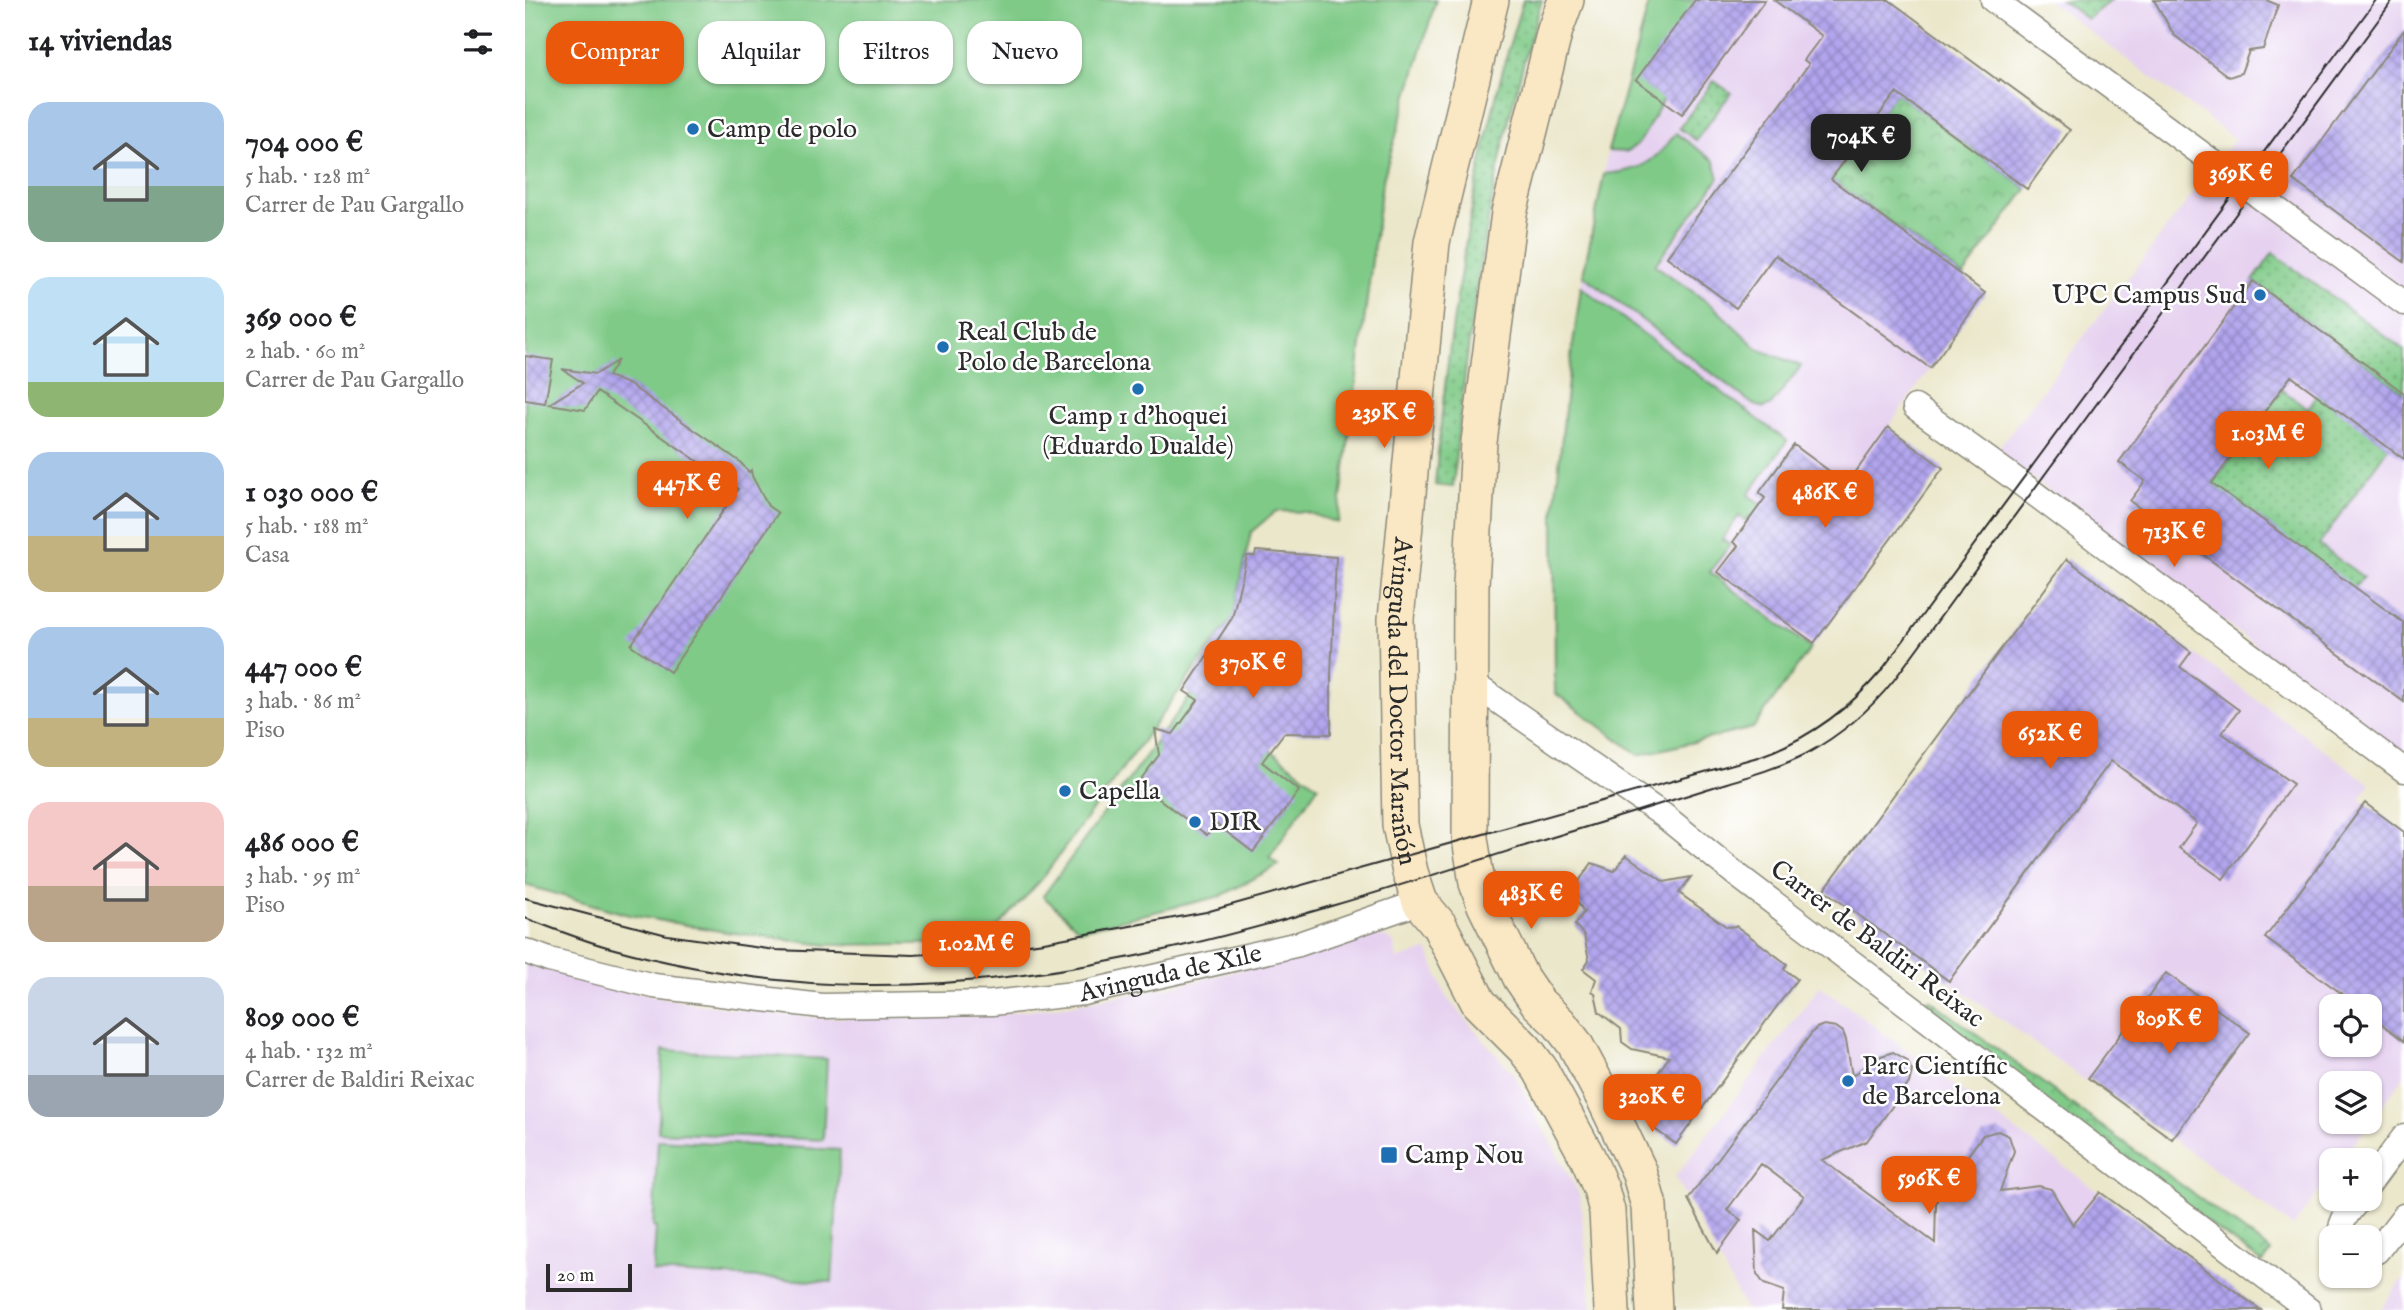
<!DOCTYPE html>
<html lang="es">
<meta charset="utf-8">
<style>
body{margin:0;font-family:"IM FELL English",serif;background:#f6f6f6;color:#202124;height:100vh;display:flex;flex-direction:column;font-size:26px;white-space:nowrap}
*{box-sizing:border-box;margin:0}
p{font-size:23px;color:#757577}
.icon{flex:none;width:38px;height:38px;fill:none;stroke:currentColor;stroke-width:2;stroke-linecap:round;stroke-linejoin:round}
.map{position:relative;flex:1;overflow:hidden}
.panel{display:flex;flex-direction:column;background:#fff;width:525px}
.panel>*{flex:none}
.top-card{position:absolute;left:21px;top:21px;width:665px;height:63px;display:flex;gap:14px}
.fabs{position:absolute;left:1794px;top:994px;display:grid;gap:14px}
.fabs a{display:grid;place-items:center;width:63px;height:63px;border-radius:14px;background:#fff;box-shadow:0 2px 5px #0004;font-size:35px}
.scale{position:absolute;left:21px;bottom:18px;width:86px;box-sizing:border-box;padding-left:7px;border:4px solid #2b2b2b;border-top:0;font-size:19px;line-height:24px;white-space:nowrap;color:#2b2b2b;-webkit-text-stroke:5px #fff;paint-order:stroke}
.price{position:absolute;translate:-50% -60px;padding:0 16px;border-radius:14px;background:#ea580c;color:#fff;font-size:23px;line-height:46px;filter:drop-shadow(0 2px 4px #0008)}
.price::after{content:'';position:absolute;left:50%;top:42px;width:21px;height:16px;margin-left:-10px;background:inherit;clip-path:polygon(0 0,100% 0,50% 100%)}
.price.selected{background:#222;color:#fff}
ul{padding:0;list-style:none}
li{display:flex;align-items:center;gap:21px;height:175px;padding:0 28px}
li span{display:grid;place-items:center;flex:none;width:196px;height:140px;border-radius:21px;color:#555}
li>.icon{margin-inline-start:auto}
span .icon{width:84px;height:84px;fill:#fffc;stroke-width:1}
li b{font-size:30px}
h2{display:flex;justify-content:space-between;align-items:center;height:84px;padding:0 28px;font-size:30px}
.chip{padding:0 24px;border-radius:21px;background:#fff;box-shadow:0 2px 5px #0004;font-size:24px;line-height:63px}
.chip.selected{background:#ea580c;color:#fff}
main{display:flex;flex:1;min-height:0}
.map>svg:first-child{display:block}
.built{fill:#e6d2f0;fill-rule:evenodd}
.grass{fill:url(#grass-dots);stroke:#557a59;stroke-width:2}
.park{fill:url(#park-crowns);stroke:#557a59;stroke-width:2}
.garden{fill:#7fca87;stroke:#557a59;stroke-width:2}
.building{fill:url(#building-cross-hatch)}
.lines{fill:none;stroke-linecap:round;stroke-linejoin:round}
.street-casing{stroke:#8b897b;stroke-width:27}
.secondary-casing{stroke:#8b897b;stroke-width:38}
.street{stroke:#fff;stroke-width:24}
.secondary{stroke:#fae7c3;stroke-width:35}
.tram{stroke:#2b2b2b;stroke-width:2}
.poi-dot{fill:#1f6fb2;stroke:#fff;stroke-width:2.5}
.labels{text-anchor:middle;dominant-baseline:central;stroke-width:5;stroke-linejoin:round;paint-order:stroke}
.poi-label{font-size:26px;fill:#2b2b2b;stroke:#fff;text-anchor:start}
.street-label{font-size:26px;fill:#2b2b2b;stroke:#fff}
</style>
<main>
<section class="panel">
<h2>14 viviendas<svg class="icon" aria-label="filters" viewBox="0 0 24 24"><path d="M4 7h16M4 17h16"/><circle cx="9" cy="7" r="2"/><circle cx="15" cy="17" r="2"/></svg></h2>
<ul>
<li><span style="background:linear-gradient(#a9c7e8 60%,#7fa58c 0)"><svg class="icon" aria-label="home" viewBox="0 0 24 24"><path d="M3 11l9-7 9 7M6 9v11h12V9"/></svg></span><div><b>704 000 €</b><p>5 hab. · 128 m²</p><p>Carrer de Pau Gargallo</p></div></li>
<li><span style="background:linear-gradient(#bfe0f5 75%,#8fb573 0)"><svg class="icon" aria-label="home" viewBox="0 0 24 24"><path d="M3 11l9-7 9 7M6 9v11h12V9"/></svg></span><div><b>369 000 €</b><p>2 hab. · 60 m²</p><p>Carrer de Pau Gargallo</p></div></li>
<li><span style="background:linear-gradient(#a9c7e8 60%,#c2b280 0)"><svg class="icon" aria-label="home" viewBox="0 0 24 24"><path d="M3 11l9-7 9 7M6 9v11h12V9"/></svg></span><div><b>1 030 000 €</b><p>5 hab. · 188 m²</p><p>Casa</p></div></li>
<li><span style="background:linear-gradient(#a9c7e8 65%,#c2b280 0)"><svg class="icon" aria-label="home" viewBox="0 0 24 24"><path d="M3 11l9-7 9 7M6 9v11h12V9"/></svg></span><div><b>447 000 €</b><p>3 hab. · 86 m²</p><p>Piso</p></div></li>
<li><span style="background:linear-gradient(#f6c9c9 60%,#b9a48a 0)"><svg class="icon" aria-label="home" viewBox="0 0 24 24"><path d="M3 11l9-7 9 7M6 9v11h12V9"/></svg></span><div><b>486 000 €</b><p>3 hab. · 95 m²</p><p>Piso</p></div></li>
<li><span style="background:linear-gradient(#c9d6e8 70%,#9aa5b1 0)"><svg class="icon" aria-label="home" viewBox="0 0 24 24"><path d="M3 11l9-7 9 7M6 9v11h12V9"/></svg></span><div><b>809 000 €</b><p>4 hab. · 132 m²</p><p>Carrer de Baldiri Reixac</p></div></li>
</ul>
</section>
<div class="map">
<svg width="1879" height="1310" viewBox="0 0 1879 1310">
<defs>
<pattern id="grass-dots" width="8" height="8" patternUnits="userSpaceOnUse" patternTransform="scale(1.75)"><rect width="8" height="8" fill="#7fca87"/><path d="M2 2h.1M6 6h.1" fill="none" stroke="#68a46f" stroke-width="1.8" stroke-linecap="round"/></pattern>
<pattern id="park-crowns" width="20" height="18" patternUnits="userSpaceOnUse" patternTransform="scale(1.75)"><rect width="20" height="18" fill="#7fca87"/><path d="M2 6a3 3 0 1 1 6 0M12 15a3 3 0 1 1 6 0" fill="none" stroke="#68a46f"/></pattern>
<pattern id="building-cross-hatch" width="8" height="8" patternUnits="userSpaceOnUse" patternTransform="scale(1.75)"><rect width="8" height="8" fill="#b2a5ee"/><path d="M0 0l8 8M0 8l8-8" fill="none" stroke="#9187c1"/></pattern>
</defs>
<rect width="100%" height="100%" fill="#fff"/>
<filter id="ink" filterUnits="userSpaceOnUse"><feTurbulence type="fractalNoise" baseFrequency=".0143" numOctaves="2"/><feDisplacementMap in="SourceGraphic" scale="14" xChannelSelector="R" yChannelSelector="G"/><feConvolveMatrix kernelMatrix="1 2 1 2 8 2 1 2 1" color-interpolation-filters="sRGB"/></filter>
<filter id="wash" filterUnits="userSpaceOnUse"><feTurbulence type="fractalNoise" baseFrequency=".00686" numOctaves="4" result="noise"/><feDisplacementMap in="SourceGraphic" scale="28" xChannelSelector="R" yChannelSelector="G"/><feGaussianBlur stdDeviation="1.57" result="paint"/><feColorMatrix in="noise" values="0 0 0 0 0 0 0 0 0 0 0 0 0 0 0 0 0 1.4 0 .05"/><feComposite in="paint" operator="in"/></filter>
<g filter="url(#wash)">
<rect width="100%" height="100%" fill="#ebe7cb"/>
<path class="built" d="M 1125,0 L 1364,0 L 1474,81 L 1475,79 L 1545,130 L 1438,276 L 1460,293 L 1363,427 L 1418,468 L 1228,728 L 1114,755 L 1030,693 L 1028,530 L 1043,380 L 1058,275 L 1083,151 Z
M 1522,0 L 1879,0 L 1879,757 L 1471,451 L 1710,139 Z
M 1542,559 L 1845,784 L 1835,799 L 1879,832 L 1879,1076 L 1817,1160 L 1806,1160 L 1806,1175 L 1768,1227 L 1564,1078 L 1561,1081 L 1299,890 ZM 1806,1006 L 1844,1006 L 1844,1045 L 1806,1045 ZM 1806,1083 L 1844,1083 L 1844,1122 L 1806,1122 Z
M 848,936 L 862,937 L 869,943 L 872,960 L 903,950 L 921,997 L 989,1075 L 1055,1196 L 1067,1310 L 0,1310 L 0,963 L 82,986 L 170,1004 L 250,1014 L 305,1018 L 447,1017 L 546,1005 L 659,984 Z
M 1295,986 L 1574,1192 L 1735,1310 L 1221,1310 L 1150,1177 Z
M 1879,1278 L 1879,1310 L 1855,1310 L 1870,1289 Z"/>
<path class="grass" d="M 998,0 L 1017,0 C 967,158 943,322 928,487 L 910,485 C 924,322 949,157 998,0 Z
M 1536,0 L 1586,0 L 1562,19 Z
M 1189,81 L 1206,93 L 1171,140 L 1154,128 Z
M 1748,253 L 1879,350 L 1879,393 L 1728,281 Z
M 1757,390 L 1783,408 L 1793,394 L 1864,446 L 1794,545 L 1838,577 L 1827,591 L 1684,488 Z"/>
<path class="park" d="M 1371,93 L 1502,189 L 1438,276 L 1306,179 Z
M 1404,999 L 1746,1251 L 1738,1263 L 1389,1011 Z"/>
<path class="garden" d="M 0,0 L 911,0 L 857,183 L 813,523 L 781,512 L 751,511 L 726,532 L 708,617 L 516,880 L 458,943 L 302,945 L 201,932 L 104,915 L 0,885 Z
M 1125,0 L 1179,0 L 1145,87 L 1119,135 L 1113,144 L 1101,152 L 1083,151 Z
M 1151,133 L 1189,161 L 1194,178 L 1130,265 L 1188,306 L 1233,349 L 1276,366 L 1246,405 L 1239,408 L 1229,405 L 1058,275 L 1079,174 C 1116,171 1129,163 1151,133 Z
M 1056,287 L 1262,441 L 1223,495 L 1237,505 L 1227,519 L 1224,516 L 1221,521 L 1214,516 L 1197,539 L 1205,545 L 1185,572 L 1286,648 L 1228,728 L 1114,755 L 1030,693 L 1029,512 L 1043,380 Z
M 668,692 L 793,786 L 744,858 L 754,865 L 696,896 L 555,930 L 518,896 Z
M 138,1050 L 302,1059 L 298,1140 L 133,1132 Z
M 133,1140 L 315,1150 L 307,1282 L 128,1272 L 131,1228 L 128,1227 Z"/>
<g id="blocks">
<path class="building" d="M 1170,0 L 1240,0 L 1157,114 L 1111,80 Z
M 1249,0 L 1364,0 L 1474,81 L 1475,79 L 1545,130 L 1502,189 L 1371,93 L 1306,179 L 1460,293 L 1405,368 L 1250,255 L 1211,308 L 1142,257 L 1284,64 L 1279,60 L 1297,36 Z
M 1629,0 L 1741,0 L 1753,5 L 1738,49 L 1724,51 L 1716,73 L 1704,77 L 1649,35 Z
M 1879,30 L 1879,262 L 1768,180 Z
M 1728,281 L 1879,393 L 1879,459 L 1766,376 L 1687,483 L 1879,623 L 1879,702 L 1605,501 L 1620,481 L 1594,462 Z
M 0,356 L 28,360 L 20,403 L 0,400 Z
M 93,360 L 83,376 L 105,385 L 214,461 L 224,472 L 226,470 L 227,476 L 243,506 L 253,513 L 145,672 L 106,645 L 213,489 L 72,392 L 60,410 L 24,404 L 58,383 L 37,369 L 71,374 Z
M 1363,427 L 1418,468 L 1289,643 L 1193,572 L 1213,546 L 1208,542 L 1240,498 L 1234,493 L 1269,445 L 1322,484 Z
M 731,551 L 811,557 L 806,675 L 806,734 L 759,733 L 737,762 L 774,791 L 728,852 L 691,824 L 682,835 L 613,783 L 634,755 L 630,729 L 648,734 L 673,700 L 659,691 L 707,618 L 722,556 L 730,556 Z
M 1542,559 L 1666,652 L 1655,667 L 1714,710 L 1697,733 L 1768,784 L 1698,879 L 1654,848 L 1672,823 L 1586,761 L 1424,981 L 1299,890 Z
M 1840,803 L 1879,832 L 1879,1041 L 1844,1014 L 1844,1006 L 1834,1006 L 1740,938 Z
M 1101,855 L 1139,882 L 1166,877 L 1154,893 L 1202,927 L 1211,926 L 1234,943 L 1262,964 L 1259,969 L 1272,979 L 1151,1144 L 1128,1128 L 1130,1108 L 1116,1097 L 1144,1057 L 1107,1049 L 1097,1042 L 1096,1029 L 1074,1012 L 1070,993 L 1067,991 L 1071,979 L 1058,969 L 1064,960 L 1059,935 L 1050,925 L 1059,912 L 1046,892 L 1067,863 L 1089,871 Z
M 1641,973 L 1725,1033 L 1647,1139 L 1563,1078 Z
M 1299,1025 L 1311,1027 L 1318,1032 L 1321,1040 L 1327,1076 L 1356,1056 L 1368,1052 L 1382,1060 L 1387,1071 L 1384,1083 L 1342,1141 L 1297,1160 L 1410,1243 L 1411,1203 L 1413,1196 L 1458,1135 L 1473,1131 L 1484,1136 L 1489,1151 L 1475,1191 L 1514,1186 L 1526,1189 L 1548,1225 L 1575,1192 L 1736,1310 L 1257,1310 L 1259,1291 L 1239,1284 L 1232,1274 L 1230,1230 L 1245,1241 L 1279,1196 L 1236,1164 L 1202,1210 L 1216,1220 L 1192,1253 L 1163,1199 L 1286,1034 L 1291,1028 Z"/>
</g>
</g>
<g filter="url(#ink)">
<use href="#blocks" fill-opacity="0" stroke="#8b897b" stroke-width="2"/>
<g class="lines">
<defs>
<g id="street">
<path d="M 1468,0 L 1879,303"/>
<path d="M 1390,407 L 1482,473 L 1879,770"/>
<path d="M 947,683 L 1138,815 L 1212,875 L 1784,1310"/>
<path id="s1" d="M 0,951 L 24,960 L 129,986 L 297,1006 L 467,1003 L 558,993 L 774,944 L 895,902"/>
<path d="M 1844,1184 L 1879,1137"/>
<path d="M 1817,1237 C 1812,1222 1825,1211 1834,1199"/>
<path d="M 1844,1254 L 1852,1251 L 1879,1216"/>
</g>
<g id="secondary">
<path id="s2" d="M 966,0 L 907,242 L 871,619 L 875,825 L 885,872 L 895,902 L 914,925 L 954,1003 L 1000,1049 L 1015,1069 L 1063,1158 L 1076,1189 L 1082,1211 L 1087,1310"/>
<path d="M 1041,0 L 1030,30 L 984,213 L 954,442 L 946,584 L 945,838 L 952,883 L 960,905 L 996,978 L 1013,1003 L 1034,1023 L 1050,1044 L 1080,1100 L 1114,1171 L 1124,1206 L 1129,1310"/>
</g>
</defs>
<use href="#street" class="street-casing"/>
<use href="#secondary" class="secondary-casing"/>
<use href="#street" class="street"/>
<use href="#secondary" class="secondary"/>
<path class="tram" d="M 0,898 L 142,935 L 250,950 L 388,955 L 460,950 L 519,942 L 681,912 L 1233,757 C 1282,740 1322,711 1356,671 L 1851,0
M 0,918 C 27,928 54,939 82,947 C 165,970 252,984 338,985 C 576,988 804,907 1028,837 C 1078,822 1129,806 1179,790 C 1214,779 1249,770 1281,754 C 1316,735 1345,710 1369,680 L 1868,0"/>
</g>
</g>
<g class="poi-dot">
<circle cx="168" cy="129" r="7"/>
<circle cx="1735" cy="295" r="7"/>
<circle cx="418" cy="347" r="7"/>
<circle cx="613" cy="389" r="7"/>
<circle cx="540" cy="791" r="7"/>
<circle cx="670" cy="822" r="7"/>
<circle cx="1323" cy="1081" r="7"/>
<rect x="855" y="1146" width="18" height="18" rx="3.5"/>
</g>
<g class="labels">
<g class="poi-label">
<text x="182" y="129">Camp de polo</text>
<text x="1721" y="295" text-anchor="end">UPC Campus Sud</text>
<text x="432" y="332">Real Club de<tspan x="432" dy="30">Polo de Barcelona</tspan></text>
<text x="613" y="416" text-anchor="middle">Camp 1 d'hoquei<tspan x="613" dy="30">(Eduardo Dualde)</tspan></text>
<text x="554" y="791">Capella</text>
<text x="684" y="822">DIR</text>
<text x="1337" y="1066">Parc Científic<tspan x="1337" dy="30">de Barcelona</tspan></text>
<text x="880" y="1155">Camp Nou</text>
</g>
<g class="street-label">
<text stroke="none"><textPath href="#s2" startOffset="710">Avinguda del Doctor Marañón</textPath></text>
<text transform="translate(1352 944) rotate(37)">Carrer de Baldiri Reixac</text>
<text stroke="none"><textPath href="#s1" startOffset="654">Avinguda de Xile</textPath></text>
</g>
</g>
</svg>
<div class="fabs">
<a><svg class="icon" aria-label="locate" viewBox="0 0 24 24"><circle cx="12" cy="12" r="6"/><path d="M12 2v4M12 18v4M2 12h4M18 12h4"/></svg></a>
<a><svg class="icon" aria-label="layers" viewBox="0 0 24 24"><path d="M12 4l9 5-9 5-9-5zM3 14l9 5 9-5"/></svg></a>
<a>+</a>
<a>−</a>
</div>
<div class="scale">20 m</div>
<b class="price selected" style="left:1336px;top:174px">704K €</b>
<b class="price" style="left:1716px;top:211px">369K €</b>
<b class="price" style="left:859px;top:450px">239K €</b>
<b class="price" style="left:1743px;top:471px">1.03M €</b>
<b class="price" style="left:162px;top:521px">447K €</b>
<b class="price" style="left:1300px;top:530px">486K €</b>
<b class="price" style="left:1649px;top:569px">713K €</b>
<b class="price" style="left:728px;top:700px">370K €</b>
<b class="price" style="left:1525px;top:771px">652K €</b>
<b class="price" style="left:1006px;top:931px">483K €</b>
<b class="price" style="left:451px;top:981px">1.02M €</b>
<b class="price" style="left:1644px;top:1056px">809K €</b>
<b class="price" style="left:1127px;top:1134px">320K €</b>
<b class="price" style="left:1404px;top:1216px">596K €</b>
<div class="top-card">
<a class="chip selected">Comprar</a>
<a class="chip">Alquilar</a>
<a class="chip">Filtros</a>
<a class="chip">Nuevo</a>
</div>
</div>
</main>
